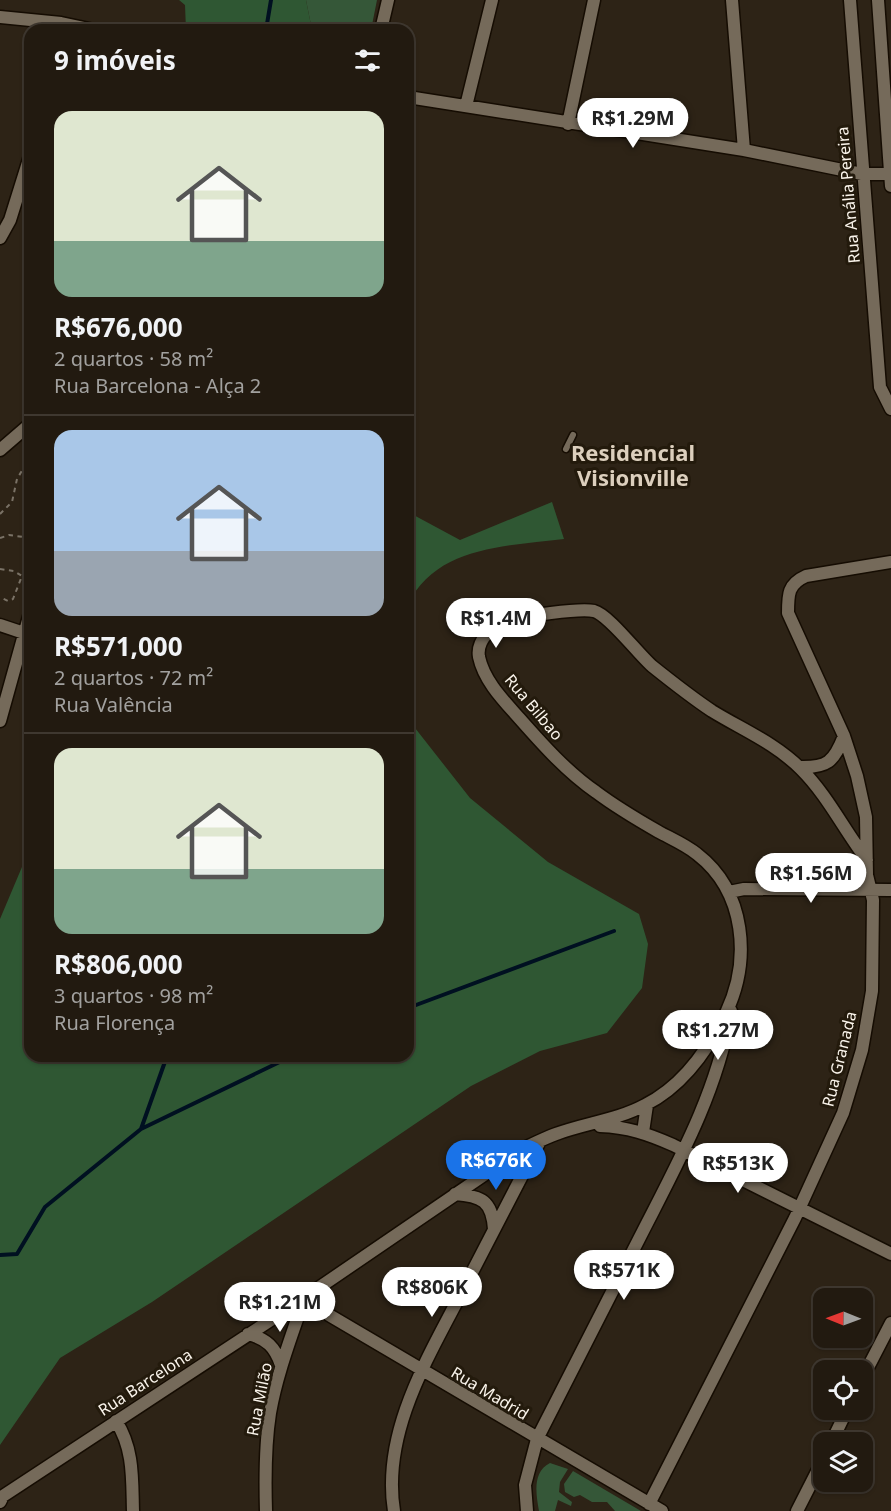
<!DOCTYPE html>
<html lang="pt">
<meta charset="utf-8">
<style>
body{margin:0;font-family:"Noto Sans",sans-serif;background:#2e271e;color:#f1f3f6;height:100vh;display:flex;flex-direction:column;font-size:22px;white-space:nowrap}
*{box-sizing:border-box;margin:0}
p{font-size:20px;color:#a2a19f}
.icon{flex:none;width:33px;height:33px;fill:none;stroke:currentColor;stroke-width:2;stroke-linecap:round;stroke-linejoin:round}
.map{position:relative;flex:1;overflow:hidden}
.side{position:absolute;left:24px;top:24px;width:390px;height:1038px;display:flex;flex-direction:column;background:#221a10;border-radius:18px;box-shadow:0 2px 4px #0004,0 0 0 2px #3f3830}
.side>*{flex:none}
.needle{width:39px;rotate:271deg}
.fabs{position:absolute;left:813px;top:1288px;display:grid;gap:12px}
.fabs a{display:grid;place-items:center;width:60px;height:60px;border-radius:12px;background:#221a10;box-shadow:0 2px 4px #0004,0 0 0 2px #3f3830;font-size:30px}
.price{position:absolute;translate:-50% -51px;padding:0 14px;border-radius:21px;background:#fff;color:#222;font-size:20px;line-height:39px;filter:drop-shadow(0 2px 3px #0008)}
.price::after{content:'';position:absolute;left:50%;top:36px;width:18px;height:14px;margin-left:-9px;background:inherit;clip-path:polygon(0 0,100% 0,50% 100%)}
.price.active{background:#1a73e8;color:#fff}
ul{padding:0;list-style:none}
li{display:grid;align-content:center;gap:12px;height:318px;padding:0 30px}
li+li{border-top:2px solid #3f3830}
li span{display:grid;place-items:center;height:186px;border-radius:18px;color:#555}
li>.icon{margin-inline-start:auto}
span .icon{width:108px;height:108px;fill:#fffc;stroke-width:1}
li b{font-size:26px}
h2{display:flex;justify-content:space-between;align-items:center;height:72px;padding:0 30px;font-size:26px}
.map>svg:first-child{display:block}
.green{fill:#355738}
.forest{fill:#2f5733}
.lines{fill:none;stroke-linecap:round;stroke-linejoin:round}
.stream{stroke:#001021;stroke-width:4}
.service-casing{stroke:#150c02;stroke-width:9}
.minor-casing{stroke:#150c02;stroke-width:15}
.path{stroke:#7a7266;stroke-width:2;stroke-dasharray:4.5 4.5;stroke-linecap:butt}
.service{stroke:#756a5a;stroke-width:6}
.minor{stroke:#756a5a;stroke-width:12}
.labels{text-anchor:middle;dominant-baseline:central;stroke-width:6;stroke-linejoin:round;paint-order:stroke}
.street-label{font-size:16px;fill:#faf4eb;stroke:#231a0c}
.district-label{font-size:22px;font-weight:bold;fill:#dccfbd;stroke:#231a0c}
</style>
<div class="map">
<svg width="891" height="1511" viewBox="0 0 891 1511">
<rect width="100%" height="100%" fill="#2d2316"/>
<path class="green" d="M 306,0 L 377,0 L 371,30 L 312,30 Z
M 550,1463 L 568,1469 L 560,1482 L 559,1492 L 572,1502 L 571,1506 L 558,1500 L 555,1511 L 539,1511 C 536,1494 532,1472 550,1463 Z
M 573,1471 L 641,1511 L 615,1511 L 607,1502 L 592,1502 L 580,1495 L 574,1497 L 565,1492 L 564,1484 Z"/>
<path class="forest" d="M 179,0 L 306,0 L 312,30 L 186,30 L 185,5 Z
M 552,502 L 564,539 C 508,546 435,546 408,605 L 408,512 L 460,540 Z
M 408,719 L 470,798 L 548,862 L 639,914 L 648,944 L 642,988 L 607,1033 L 540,1051 L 471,1086 L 152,1302 L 60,1358 L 0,1445 L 0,919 L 30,848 L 30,1056 L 408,1056 Z"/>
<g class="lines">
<path class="stream" d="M 266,30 L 271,0
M 408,1008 L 614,931
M 141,1129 L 292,1056
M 0,1255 L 17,1254 L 45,1207 L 141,1129 L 167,1056"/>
<defs>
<path id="service" d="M 566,449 L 573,435"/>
<path id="minor" d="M 732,0 L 744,150
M 850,0 L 880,387 L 891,409
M 878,0 L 891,186
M 0,17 L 61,23 L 94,30
M 381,30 L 388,0
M 408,97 L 744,150 L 862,174 L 891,174
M 466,106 L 492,0
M 568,124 L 594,0
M 0,238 L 10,220 L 30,156
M 0,450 L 30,424
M 0,625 L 24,633
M 0,721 L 30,613
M 799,767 C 827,768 834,762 844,736
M 729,892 L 744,889 L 891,890
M 600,1126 C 628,1127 648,1134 673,1145 L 891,1254
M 643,1132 L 647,1105
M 455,1194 C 482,1196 492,1201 494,1229
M 308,1294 L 329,1315 L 662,1511
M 248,1334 C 267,1339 275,1347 281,1365
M 862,1379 L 891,1323
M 116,1421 C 134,1449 132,1479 133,1511
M 831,1443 L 847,1410
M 0,1502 L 3,1496 L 292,1306 L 522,1149 C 533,1144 545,1138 556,1134 C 586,1123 617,1120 645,1105 C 683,1086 708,1050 726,1013 C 751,960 746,892 697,854 C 686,845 672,839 659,832 C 638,820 616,807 596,792 C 567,772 543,745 520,719 C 504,701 484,681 479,657 C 476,640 493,625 507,621 C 523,616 579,608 594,611 C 609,615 638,654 652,666 C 672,682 691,697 712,711 C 743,730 775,743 801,769 C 828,796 844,830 867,860
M 649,1504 L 795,1218 L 843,1113 L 862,1050 L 872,991 L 873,900 L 867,875 L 866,817 L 857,776 L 844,736 L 788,613 C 788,594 788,584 806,576 L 891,562
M 266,1511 C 265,1478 265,1445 270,1413 C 277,1373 292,1335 305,1296
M 394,1511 C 381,1430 431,1353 466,1284 C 491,1236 515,1189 540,1141
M 527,1511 L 525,1485 L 537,1439 C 571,1373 605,1306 639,1239 C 676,1166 717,1094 731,1011
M 797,1511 L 824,1458"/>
</defs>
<use href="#service" class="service-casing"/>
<use href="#minor" class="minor-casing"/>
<path class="path" d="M 0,514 L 12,502 L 17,479 L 30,457
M 0,538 L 9,535 L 30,538
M 0,569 L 14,571 L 22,576 L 13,599 L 8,601 L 0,597"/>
<use href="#service" class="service"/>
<use href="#minor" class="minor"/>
</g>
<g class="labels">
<g class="street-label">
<text transform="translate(848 195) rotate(-95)">Rua Anália Pereira</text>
<text transform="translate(534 707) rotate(50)">Rua Bilbao</text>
<text transform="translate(839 1059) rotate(-76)">Rua Granada</text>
<text transform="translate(145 1382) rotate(-33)">Rua Barcelona</text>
<text transform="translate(490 1393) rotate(31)">Rua Madrid</text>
<text transform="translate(259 1399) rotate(-79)">Rua Milão</text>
</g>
<g class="district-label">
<text x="633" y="452">Residencial<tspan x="633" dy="25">Visionville</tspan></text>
</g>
</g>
</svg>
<div class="fabs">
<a><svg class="needle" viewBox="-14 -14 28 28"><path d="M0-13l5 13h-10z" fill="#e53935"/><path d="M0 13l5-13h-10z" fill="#a2a19f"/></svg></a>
<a><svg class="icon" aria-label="locate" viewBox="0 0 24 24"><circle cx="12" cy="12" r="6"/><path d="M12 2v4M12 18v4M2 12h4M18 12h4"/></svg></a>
<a><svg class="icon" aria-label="layers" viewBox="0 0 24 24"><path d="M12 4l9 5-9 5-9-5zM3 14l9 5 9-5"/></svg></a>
</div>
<b class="price" style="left:633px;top:149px">R$1.29M</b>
<b class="price" style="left:496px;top:649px">R$1.4M</b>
<b class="price" style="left:811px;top:904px">R$1.56M</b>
<b class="price" style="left:718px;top:1061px">R$1.27M</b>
<b class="price active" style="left:496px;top:1191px">R$676K</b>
<b class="price" style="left:738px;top:1194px">R$513K</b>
<b class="price" style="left:624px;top:1301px">R$571K</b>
<b class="price" style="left:432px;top:1318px">R$806K</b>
<b class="price" style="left:280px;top:1333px">R$1.21M</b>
<section class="side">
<h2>9 imóveis<svg class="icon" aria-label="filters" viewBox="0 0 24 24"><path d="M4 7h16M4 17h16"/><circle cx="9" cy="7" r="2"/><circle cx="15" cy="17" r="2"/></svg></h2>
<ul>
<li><span style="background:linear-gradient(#dfe7d0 70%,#7fa58c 0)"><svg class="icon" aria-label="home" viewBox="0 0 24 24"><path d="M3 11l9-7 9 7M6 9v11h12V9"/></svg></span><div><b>R$676,000</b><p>2 quartos · 58 m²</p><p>Rua Barcelona - Alça 2</p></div></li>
<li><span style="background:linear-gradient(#a9c7e8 65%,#9aa5b1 0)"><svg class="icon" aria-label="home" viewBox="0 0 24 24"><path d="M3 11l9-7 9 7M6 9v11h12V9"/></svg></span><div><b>R$571,000</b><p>2 quartos · 72 m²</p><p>Rua Valência</p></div></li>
<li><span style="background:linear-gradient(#dfe7d0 65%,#7fa58c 0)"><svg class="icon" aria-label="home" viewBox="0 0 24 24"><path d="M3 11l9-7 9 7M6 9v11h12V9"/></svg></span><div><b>R$806,000</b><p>3 quartos · 98 m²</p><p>Rua Florença</p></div></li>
</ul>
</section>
</div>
